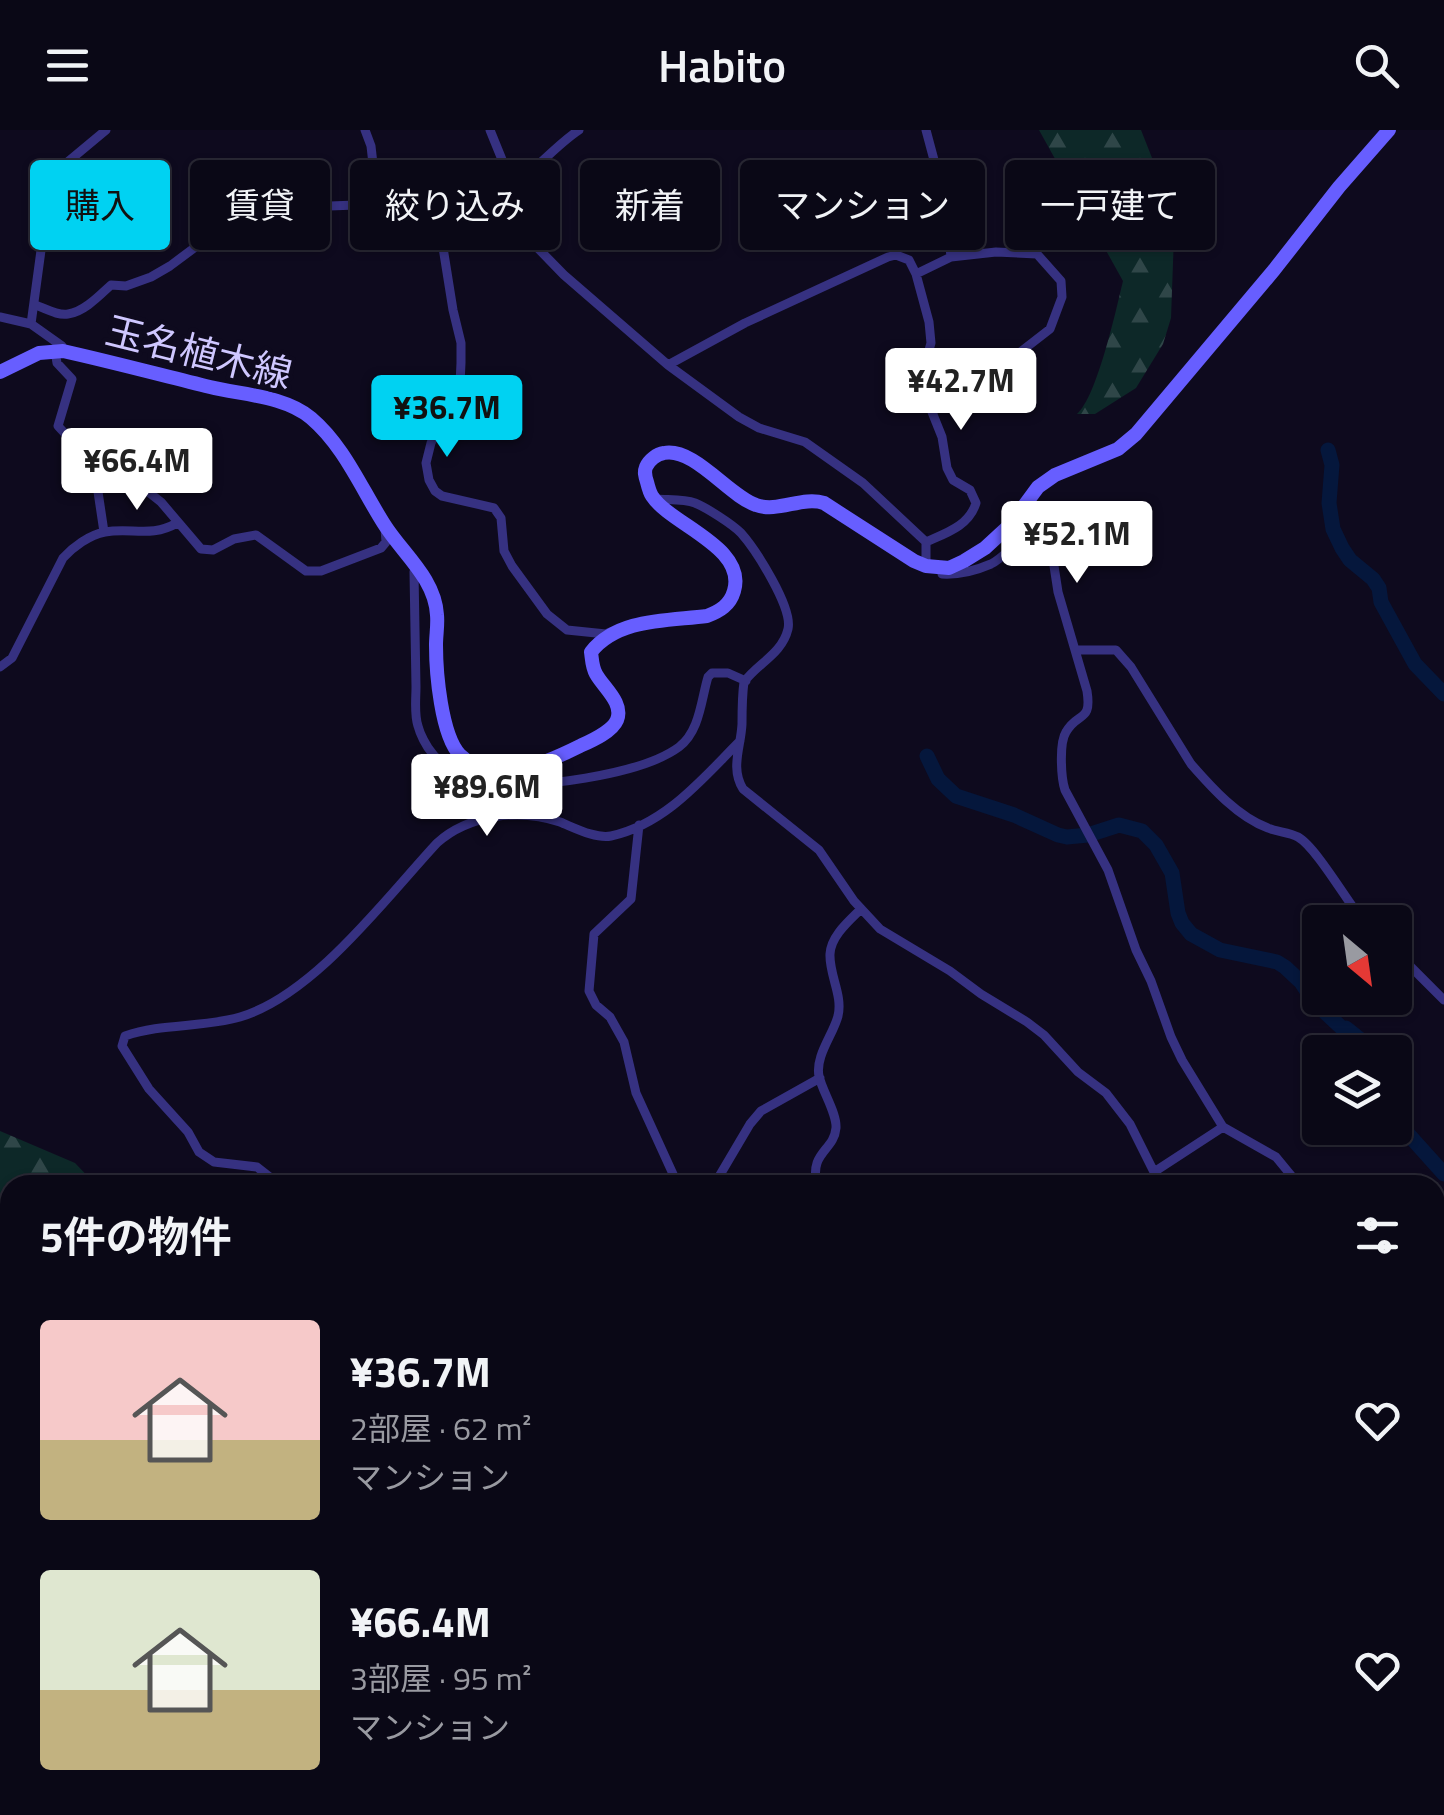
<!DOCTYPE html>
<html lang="ja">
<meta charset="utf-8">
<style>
body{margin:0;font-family:"Titillium Web","Noto Sans JP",sans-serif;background:#181623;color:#f1f3f6;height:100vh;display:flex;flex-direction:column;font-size:38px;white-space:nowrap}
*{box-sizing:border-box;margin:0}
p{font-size:32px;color:#999aa1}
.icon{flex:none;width:55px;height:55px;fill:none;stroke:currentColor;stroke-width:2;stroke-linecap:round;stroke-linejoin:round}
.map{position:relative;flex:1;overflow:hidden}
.drawer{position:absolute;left:0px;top:1045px;width:1445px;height:640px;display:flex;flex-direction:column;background:#0a0816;border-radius:30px 30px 0 0;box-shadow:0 2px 8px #0004,0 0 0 2px #2a2935}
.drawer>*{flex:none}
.banner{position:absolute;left:30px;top:30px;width:1385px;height:90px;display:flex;gap:20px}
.needle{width:65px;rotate:151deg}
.tools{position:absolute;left:1302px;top:775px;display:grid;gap:20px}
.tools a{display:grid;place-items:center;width:110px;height:110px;border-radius:10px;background:#0a0816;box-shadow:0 2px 8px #0004,0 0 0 2px #2a2935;font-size:50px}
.price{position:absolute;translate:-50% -85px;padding:0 22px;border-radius:10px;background:#fff;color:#222;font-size:32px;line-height:65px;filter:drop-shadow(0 2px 5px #0008)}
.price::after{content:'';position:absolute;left:50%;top:60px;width:30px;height:22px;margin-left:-15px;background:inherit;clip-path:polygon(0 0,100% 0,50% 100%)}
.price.selected{background:#00d2f2;color:#111}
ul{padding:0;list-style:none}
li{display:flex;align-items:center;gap:30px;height:250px;padding:0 40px}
li span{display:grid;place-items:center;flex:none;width:280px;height:200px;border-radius:10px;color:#555}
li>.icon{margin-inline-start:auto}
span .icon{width:120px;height:120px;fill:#fffc;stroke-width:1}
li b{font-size:42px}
h2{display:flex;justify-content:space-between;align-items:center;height:120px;padding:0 40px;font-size:42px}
.pill{padding:0 35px;border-radius:10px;background:#0a0816;box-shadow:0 2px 8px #0004,0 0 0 2px #2a2935;font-size:35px;line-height:90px}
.pill.selected{background:#00d2f2;color:#111}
header{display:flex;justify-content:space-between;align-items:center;height:130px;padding:0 40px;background:#0a0816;font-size:45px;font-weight:600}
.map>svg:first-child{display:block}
.forest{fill:url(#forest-firs)}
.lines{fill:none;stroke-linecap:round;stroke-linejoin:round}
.stream{stroke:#05173c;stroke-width:2.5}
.river{stroke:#05173c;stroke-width:15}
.minor{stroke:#363181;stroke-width:9}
.secondary{stroke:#675eff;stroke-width:14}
.labels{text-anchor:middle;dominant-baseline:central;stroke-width:9;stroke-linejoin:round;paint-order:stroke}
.street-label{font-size:38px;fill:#cfc7ff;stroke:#0e0a1e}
</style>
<header><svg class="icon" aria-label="menu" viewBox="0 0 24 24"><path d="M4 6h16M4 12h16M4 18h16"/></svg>Habito<svg class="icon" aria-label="search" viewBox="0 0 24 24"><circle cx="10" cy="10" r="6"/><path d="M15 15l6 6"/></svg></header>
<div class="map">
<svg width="1444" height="1685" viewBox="0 0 1444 1685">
<defs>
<pattern id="forest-firs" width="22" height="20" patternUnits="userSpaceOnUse" patternTransform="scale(2.5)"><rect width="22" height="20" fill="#0d2828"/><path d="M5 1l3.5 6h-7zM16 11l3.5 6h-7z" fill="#2f4648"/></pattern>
</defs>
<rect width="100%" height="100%" fill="#0e0a1e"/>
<path class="forest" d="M 1039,0 L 1141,0 L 1171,76 L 1174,105 L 1171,188 L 1163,214 L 1136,258 L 1095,284 L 1077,284 C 1097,267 1116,180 1123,151 Z
M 0,1001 L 75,1033 L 96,1055 L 10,1055 L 10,1118 L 0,1115 Z
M 318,1675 L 407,1675 L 416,1685 L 323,1685 Z"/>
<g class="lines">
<path class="stream" d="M 669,1675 L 683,1685"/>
<path class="river" d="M 1328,320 L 1332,335 L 1329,373 L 1333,399 L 1342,418 L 1350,430 L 1373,449 L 1379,458 L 1381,472 L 1415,534 L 1444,564
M 927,626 L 938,649 L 956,666 L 1014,685 L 1058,705 L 1067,707 L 1088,705 L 1119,695 L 1142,701 L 1156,715 L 1172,743 L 1178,783 L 1182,793 L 1191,804 L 1220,820 L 1277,832 L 1285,837 L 1301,852 L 1314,872 L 1343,899 L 1346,898 L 1361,910 L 1369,922
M 1395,986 L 1400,995 L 1444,1044"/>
<path class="minor" d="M 365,0 L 371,16 L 374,43 L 416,41 L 470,60 L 480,67 L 526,106 L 564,145 L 668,235 L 739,287 L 759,298 L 805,312 L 863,353 L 926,412 L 926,436 L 929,438
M 490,0 L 535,111
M 441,49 L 437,80 L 453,180 L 461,213 L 461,233 L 460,254 L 431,313 L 426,333 L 429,350 L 435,361 L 442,366 L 494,378 L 501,388 L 504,421 L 512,436 L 547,484 L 567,500 L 606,504 L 610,502
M 513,56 C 537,39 555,16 579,0
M 916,144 L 951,127 L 945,71 L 926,0
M 35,175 C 45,178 57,186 68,184 C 84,182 100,165 111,155 L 126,156 L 151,147 L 170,136 L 241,83 L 277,78 L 356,75 L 396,83 L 438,84
M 0,187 L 31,194
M 55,221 L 57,233 L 72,249 L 58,296 L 94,335
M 63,221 L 62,216 L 31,194 L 45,91 L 44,55 L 52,45 L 106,0
M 668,235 L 745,193 L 888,127 L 896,125 L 909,130 L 916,144 L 929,192 L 931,213 L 923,241 L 932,282 L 942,307 L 947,338 L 953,350 L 970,360 L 976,373 C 969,396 946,403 926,412
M 932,282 L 964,257 L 1001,237 L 1050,199 L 1062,167 L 1061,151 L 1037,124 L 996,122 L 951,127
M 657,369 C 669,370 684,369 695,373 C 707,378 732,394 741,403 C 756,420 793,478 788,499 C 782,524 758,533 744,552 C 742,566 742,580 742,594 C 741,617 730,638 743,659 L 819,720 L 854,771 L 880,799 L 950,841 L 981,864 L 1027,892 L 1044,905 L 1078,942 L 1106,963 L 1130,994 L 1154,1042
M 104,402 L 94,335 L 137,353 L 161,372 L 201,419 L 213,420 L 234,409 L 256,405 L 306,441 L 321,441 L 381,418 L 386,412 L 385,399
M 416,435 L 414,442 C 415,480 415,519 416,557 C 416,569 414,584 418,596 C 420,604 426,616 432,623 C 439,634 472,651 485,653 C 532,660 641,645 679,617 C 700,601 701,570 708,547 L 712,543 L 728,543 L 746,551
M 942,444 C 958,445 977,440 991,434 C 1010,425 1024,396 1046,403 L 1050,410 L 1058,462 L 1087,561 C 1092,593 1078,581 1066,602 C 1059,613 1061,648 1065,660 L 1108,740 L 1136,820 L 1151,851 L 1171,907 L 1182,930 L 1223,997 L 1276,1027 L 1299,1055
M 1075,520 L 1116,520 L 1131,537 L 1191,634 C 1212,658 1238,687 1268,698 C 1277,702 1289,702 1298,707 C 1316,717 1348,773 1364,792
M 0,537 L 12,528 L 63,428 C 73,417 89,405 105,402 C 131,397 151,408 177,393
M 639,695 L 631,769 L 594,804 L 589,861 L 596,875 L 610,887 L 624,912 L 636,963 L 678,1055
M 1395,821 L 1444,870
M 280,1055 L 257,1037 L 214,1032 L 199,1022 L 188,1002 L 149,959 L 122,916 L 125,906 C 162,893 202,898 240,887 C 314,865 385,769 437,713 C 468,685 519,678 560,692 C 575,698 596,709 611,706 C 666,694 703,648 740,611
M 714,1055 L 750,994 L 761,981 L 820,948
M 817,1055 C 809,1022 834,1021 836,998 C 837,983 822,961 819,946 C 815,926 833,905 838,886 C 843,865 829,845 830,824 C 831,806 849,791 860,780
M 1147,1055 L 1154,1046 L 1154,1042 L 1223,997
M 1435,1226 L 1444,1230
M 0,1228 L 10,1246
M 1435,1527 L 1444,1529
M 0,1607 L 10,1608
M 0,1642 L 10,1634
M 463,1675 L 473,1685
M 527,1675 L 535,1685
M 914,1675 L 934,1685
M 1306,1675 L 1320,1685
M 142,1685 L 157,1675
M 283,1685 L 297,1675
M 767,1685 L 777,1675"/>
<path class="secondary" d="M 0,242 L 39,223 L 63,221 C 112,232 161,245 210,257 C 243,265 285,266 311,288 C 344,316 361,358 384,394 C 402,423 435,448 437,485 C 438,495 436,505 436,515 C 436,542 441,605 460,625 C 493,658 546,633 580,616 C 591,611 612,602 617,590 C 624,573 603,557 596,544 C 592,537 592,529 591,522 C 618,488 668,491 707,486 C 720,481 730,475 734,461 C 747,417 671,395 652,366 C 650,363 648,356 647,352 C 645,346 644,342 646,337 C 649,330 657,324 664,323 C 694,317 729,366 756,375 C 778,383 802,366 824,373 L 914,431 L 926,436 L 949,438 L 964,431 L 985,418 L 1010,395 L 1038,357 L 1055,345 L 1118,319 L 1136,304 L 1274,140 L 1339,57 L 1389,0"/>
</g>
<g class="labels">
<g class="street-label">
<text transform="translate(199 222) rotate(14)">玉名植木線</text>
</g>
</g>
</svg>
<div class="tools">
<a><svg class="needle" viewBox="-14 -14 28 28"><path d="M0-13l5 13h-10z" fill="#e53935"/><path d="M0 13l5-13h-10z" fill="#999aa1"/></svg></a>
<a><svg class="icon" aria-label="layers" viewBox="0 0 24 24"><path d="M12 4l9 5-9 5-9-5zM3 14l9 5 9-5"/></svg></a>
</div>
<b class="price" style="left:961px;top:303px">¥42.7M</b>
<b class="price selected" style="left:447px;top:330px">¥36.7M</b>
<b class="price" style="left:137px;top:383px">¥66.4M</b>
<b class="price" style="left:1077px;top:456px">¥52.1M</b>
<b class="price" style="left:487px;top:709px">¥89.6M</b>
<div class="banner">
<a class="pill selected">購入</a>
<a class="pill">賃貸</a>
<a class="pill">絞り込み</a>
<a class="pill">新着</a>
<a class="pill">マンション</a>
<a class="pill">一戸建て</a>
</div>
<section class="drawer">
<h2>5件の物件<svg class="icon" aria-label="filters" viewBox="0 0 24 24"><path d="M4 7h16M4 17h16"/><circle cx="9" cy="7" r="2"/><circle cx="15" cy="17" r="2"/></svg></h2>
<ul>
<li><span style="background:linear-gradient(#f6c9c9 60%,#c2b280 0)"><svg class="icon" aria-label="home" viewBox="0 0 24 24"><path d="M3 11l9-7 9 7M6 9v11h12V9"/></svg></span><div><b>¥36.7M</b><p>2部屋 · 62 m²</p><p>マンション</p></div><svg class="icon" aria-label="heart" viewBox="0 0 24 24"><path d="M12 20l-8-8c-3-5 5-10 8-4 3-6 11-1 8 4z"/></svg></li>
<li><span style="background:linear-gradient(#dfe7d0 60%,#c2b280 0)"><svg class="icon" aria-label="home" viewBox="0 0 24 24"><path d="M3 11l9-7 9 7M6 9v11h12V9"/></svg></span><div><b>¥66.4M</b><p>3部屋 · 95 m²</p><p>マンション</p></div><svg class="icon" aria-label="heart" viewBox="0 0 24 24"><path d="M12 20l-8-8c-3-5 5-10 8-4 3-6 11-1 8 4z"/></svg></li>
</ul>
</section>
</div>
